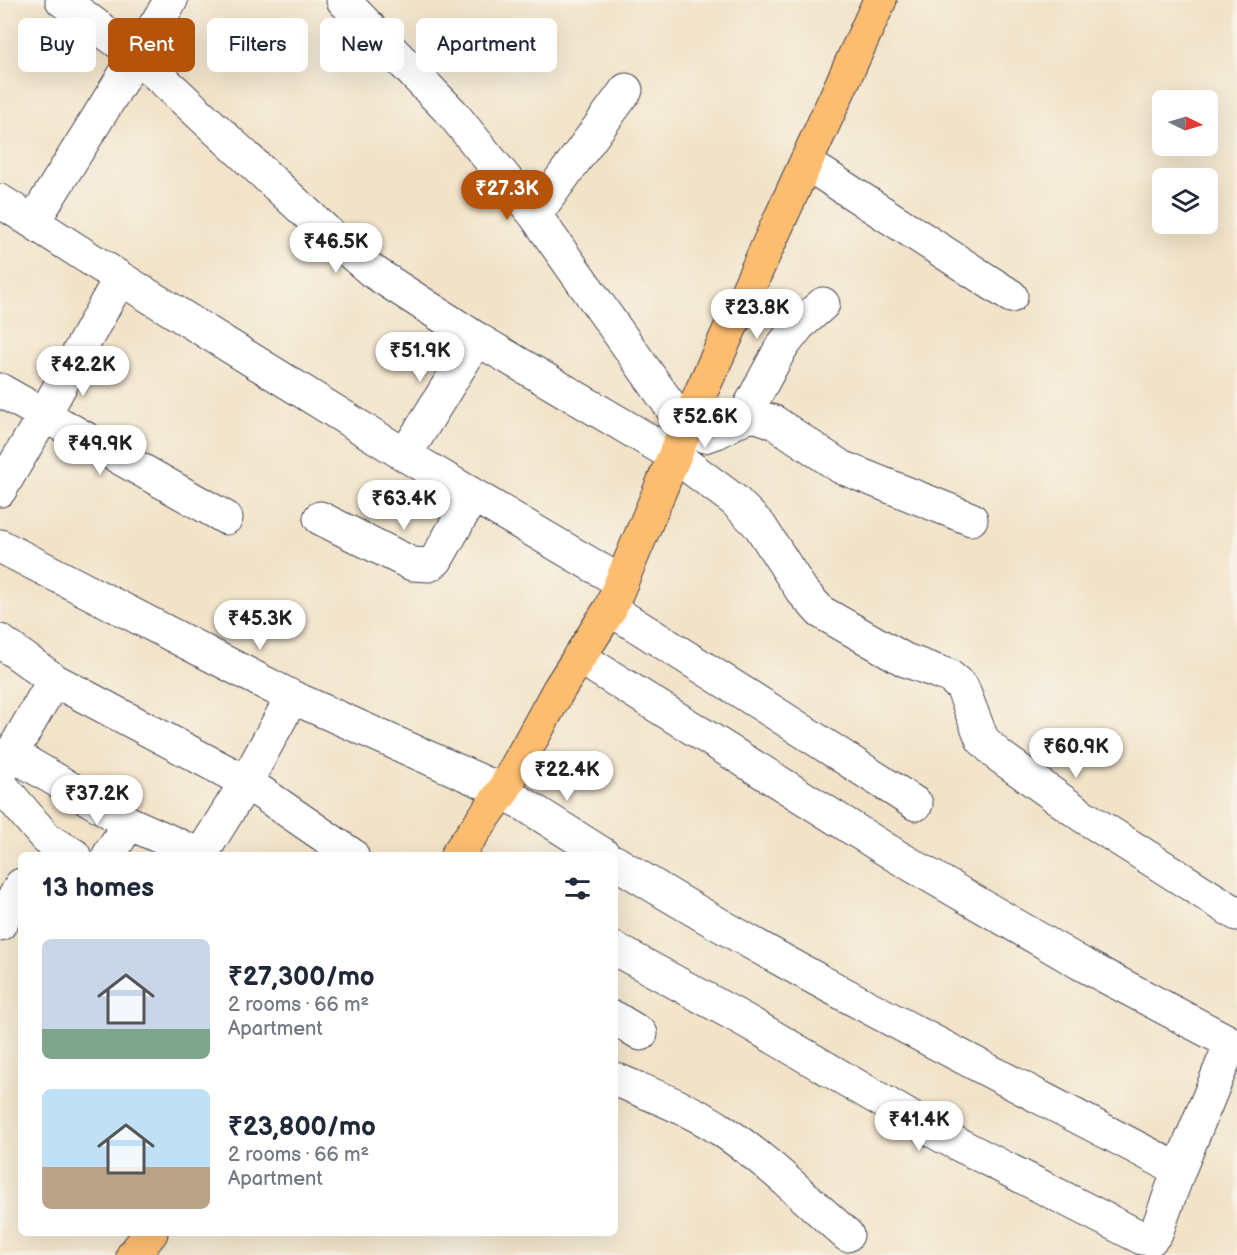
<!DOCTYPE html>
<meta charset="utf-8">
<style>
body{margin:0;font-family:"Balsamiq Sans",sans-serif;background:#f6f6f7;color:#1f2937;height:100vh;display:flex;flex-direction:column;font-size:22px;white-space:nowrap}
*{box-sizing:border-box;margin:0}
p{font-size:20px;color:#747a83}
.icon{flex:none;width:33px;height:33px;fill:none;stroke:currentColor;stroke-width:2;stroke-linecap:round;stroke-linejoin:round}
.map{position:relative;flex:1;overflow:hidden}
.drawer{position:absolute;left:18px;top:852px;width:600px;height:384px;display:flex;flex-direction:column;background:#fff;border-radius:9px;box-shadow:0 6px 24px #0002}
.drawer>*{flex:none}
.banner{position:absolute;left:18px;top:18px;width:600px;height:54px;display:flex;gap:12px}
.needle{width:39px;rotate:95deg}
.controls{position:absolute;left:1152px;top:90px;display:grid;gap:12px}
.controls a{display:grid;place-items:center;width:66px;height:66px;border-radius:9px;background:#fff;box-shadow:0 6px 24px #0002;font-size:30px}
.price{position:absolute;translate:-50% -51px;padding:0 14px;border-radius:21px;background:#fff;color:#222;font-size:20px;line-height:39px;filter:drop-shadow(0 2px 3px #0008)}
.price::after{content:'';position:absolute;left:50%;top:36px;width:18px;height:14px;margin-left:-9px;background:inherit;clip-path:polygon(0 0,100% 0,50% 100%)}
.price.selected{background:#b45309;color:#fff}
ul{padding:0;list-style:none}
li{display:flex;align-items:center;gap:18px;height:150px;padding:0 24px}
li span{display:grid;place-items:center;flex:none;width:168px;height:120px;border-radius:9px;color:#555}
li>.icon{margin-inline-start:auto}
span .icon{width:72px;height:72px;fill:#fffc;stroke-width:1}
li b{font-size:26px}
h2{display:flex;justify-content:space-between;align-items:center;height:72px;padding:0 24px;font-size:26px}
.chip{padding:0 21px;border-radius:9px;background:#fff;box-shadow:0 6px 24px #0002;font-size:21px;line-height:54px}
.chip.selected{background:#b45309;color:#fff}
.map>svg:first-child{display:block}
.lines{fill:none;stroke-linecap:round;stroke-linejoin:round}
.minor-casing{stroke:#413f50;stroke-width:35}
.major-casing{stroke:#413f50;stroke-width:35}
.minor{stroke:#fff;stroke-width:33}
.major{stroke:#fcbd6f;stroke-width:33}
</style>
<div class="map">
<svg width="1237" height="1255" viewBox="0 0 1237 1255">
<rect width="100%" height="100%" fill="#f7f3e8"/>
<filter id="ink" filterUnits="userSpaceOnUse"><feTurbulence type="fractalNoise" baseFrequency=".0167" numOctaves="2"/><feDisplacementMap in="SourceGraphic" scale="12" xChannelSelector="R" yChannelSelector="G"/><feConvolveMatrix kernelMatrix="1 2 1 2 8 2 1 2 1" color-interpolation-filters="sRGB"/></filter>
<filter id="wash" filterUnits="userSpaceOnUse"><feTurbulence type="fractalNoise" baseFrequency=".008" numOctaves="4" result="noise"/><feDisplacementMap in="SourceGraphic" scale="24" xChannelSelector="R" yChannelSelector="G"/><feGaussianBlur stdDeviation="1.35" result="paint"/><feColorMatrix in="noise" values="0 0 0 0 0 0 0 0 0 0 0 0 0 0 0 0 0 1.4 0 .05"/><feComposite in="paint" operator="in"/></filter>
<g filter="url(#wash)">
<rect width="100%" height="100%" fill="#f2e3c8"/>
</g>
<g filter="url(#ink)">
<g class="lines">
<defs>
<path id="minor" d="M 62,0 L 137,56 L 328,233 L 372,271 L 477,339 L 675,456 L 734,500 L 760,526 L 802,591 L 821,612 L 905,660 L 949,676 L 962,687 L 982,739 L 998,755 L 1083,816 L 1237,914
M 343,0 L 452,113 L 535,215 L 686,428 L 704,436 L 717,432 L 744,417 L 757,416 L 774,422 L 841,467 L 971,519
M 806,163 L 1011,296
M 0,201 L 120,278 L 405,455 L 621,582
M 535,215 L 626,90
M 33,222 L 171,0
M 0,390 L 226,518
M 744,417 L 781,348 L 799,325 L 823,304
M 405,455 L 477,339
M 0,490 L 44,415 L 120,278
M 320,518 L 412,564 L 429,565 L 436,560 L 473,495
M 0,546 L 292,697 L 503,791 L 604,855
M 610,609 L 775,713 L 916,804
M 0,641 L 54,680 L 246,782 L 352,855
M 579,657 L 898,857 L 1080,963 L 1231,1043 L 1179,1170 C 990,1070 796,975 615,862
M 12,754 L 129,823 L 200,855
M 1,772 L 54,680
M 0,784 L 46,838 L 74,855
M 109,855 L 129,823
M 201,855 L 246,782 L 292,697
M 0,924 L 21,885
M 615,949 L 746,1021 L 942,1136 L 1142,1238 L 1151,1239 L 1156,1233 L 1179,1170
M 615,1018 L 641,1034
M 615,1079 C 651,1095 691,1109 723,1131 C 768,1161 807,1200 847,1235"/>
<path id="major" d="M 457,855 L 503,791 L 559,689 L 610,609 L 702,390 L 880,0
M 133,1255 L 151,1233"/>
</defs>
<use href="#minor" class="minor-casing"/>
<use href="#major" class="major-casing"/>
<use href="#minor" class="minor"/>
<use href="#major" class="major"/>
</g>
</g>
</svg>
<div class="controls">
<a><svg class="needle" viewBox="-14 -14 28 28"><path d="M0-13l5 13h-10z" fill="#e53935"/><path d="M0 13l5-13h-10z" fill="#747a83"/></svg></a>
<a><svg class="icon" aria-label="layers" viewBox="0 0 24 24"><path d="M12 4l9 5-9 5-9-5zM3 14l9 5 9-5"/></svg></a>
</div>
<b class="price selected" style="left:507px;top:221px">₹27.3K</b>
<b class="price" style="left:336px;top:274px">₹46.5K</b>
<b class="price" style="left:757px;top:340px">₹23.8K</b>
<b class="price" style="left:420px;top:383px">₹51.9K</b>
<b class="price" style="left:83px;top:397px">₹42.2K</b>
<b class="price" style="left:705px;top:449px">₹52.6K</b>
<b class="price" style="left:100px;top:476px">₹49.9K</b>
<b class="price" style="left:404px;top:531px">₹63.4K</b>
<b class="price" style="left:260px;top:651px">₹45.3K</b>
<b class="price" style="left:1076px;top:779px">₹60.9K</b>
<b class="price" style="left:567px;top:802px">₹22.4K</b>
<b class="price" style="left:97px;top:826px">₹37.2K</b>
<b class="price" style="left:919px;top:1152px">₹41.4K</b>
<div class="banner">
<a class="chip">Buy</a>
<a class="chip selected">Rent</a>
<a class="chip">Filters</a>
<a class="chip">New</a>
<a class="chip">Apartment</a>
</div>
<section class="drawer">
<h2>13 homes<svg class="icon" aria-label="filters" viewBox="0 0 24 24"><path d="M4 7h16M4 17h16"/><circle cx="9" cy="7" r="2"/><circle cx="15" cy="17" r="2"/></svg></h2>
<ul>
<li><span style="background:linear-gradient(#c9d6e8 75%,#7fa58c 0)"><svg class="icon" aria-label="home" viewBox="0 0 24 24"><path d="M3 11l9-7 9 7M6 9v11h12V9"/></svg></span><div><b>₹27,300/mo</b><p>2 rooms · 66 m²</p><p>Apartment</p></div></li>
<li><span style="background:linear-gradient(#bfe0f5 65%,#b9a48a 0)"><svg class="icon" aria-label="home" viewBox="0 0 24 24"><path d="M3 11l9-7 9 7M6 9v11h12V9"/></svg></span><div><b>₹23,800/mo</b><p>2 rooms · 66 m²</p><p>Apartment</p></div></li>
</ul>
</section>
</div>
